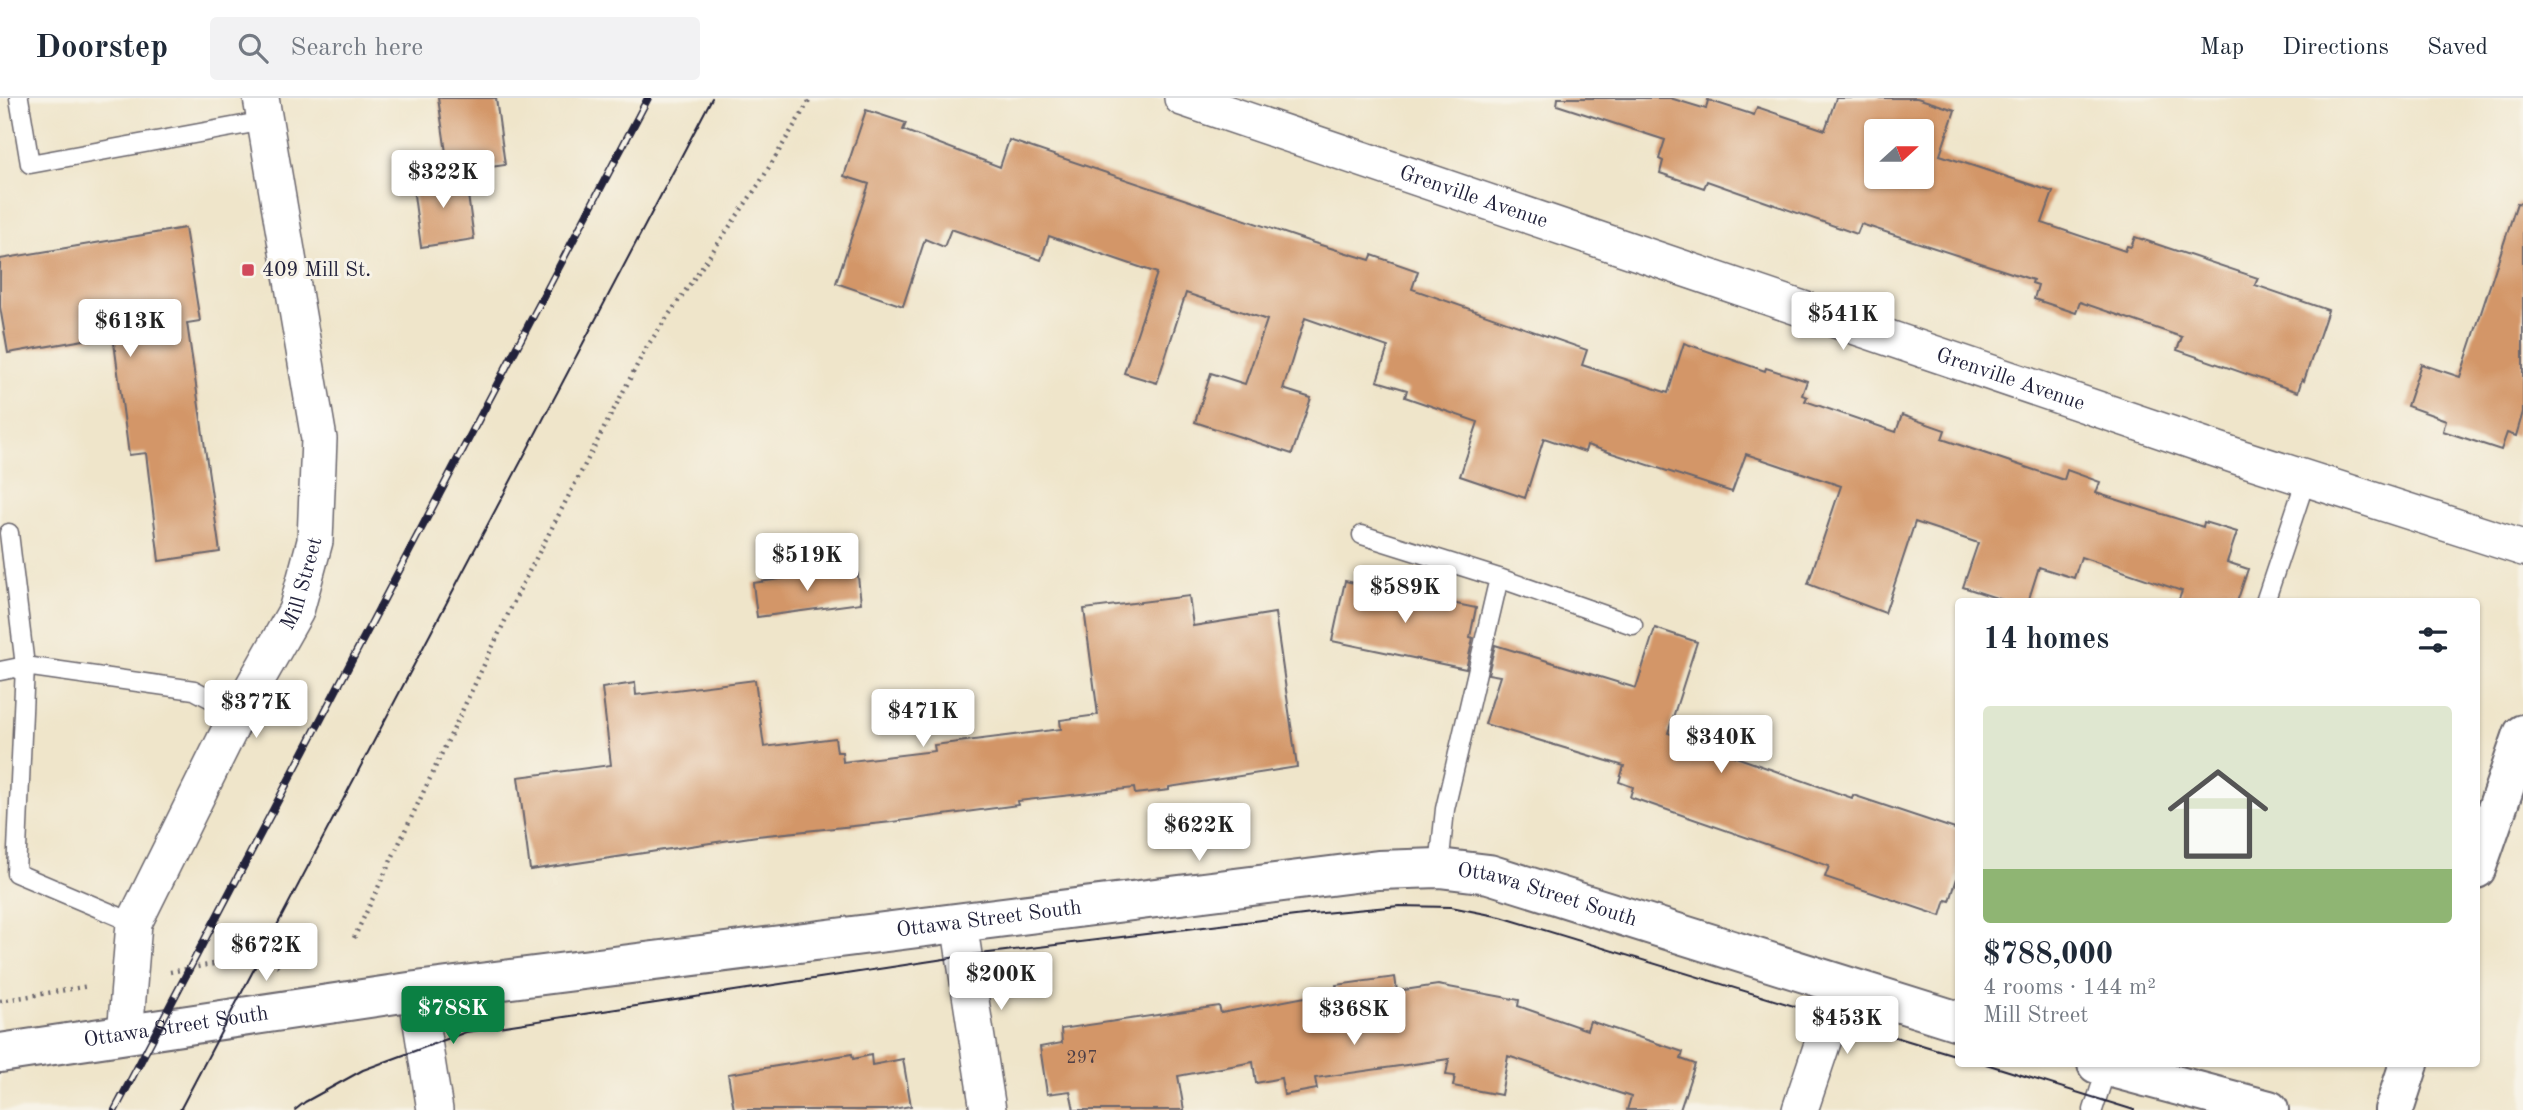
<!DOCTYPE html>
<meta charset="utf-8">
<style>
body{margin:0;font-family:"Old Standard TT",serif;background:#f2f2f3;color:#1f2937;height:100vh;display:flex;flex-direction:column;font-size:26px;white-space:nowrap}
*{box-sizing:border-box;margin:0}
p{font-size:23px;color:#747a83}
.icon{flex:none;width:38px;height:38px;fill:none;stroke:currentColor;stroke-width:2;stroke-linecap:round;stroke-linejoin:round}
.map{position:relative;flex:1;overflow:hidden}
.sheet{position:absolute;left:1955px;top:500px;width:525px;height:469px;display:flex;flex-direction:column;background:#fff;border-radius:7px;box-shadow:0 2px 5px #0004}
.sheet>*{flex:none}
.needle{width:46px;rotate:69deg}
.buttons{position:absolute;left:1864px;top:21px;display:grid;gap:14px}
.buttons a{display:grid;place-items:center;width:70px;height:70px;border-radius:7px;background:#fff;box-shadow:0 2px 5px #0004;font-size:35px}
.price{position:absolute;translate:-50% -60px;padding:0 16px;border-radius:7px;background:#fff;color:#222;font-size:23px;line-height:46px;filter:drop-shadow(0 2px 4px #0008)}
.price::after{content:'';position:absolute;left:50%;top:42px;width:21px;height:16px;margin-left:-10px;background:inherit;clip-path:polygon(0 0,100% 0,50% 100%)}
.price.current{background:#0b8043;color:#fff}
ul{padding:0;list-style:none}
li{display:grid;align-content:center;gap:14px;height:371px;padding:0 28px}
li span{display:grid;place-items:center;height:217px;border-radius:7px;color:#555}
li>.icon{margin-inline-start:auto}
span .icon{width:126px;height:126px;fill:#fffc;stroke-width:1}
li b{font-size:30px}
h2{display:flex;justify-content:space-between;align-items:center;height:84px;padding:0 28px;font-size:30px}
header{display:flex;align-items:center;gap:42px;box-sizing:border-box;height:98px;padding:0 35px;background:#fff;border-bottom:2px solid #e0e1e3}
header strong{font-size:33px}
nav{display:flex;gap:38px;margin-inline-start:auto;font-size:24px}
.search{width:490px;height:63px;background:#f2f2f3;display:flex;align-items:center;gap:18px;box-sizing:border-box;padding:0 24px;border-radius:7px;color:#747a83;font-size:26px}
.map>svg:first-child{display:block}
.building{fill:#d39668;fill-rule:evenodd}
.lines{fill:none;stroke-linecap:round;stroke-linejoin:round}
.lane-casing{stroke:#6a666d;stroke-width:21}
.street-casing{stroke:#6a666d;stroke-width:38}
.secondary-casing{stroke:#6a666d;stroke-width:42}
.path{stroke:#6a666d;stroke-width:4.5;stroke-dasharray:2 5;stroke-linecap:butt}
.lane{stroke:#fff;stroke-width:18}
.street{stroke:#fff;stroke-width:35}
.secondary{stroke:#fff;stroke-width:38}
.tram{stroke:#22223b;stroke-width:2}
.rail-casing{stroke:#22223b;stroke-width:8}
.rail{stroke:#f7f3e8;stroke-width:5;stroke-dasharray:16;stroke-linecap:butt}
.poi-dot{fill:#d1495b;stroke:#f7f3e8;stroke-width:2.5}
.labels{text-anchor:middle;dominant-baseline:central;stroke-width:6;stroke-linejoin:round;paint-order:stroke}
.number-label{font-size:18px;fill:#4e3f46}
.street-label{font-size:21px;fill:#22223b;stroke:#f7f3e8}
.poi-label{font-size:21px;fill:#22223b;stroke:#f7f3e8;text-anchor:start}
</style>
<header>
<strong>Doorstep</strong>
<div class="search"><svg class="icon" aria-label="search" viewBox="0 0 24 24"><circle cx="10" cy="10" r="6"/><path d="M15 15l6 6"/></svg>Search here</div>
<nav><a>Map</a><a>Directions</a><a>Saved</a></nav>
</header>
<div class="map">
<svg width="2523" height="1012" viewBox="0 0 2523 1012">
<rect width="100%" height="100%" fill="#f7f3e8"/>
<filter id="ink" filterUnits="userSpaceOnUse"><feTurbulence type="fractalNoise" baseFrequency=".0143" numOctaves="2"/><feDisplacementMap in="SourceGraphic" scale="14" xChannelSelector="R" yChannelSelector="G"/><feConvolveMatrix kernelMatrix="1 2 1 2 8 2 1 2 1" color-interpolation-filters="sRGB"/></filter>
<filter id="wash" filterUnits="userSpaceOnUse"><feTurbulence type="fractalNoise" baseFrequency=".00686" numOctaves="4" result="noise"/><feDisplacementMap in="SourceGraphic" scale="28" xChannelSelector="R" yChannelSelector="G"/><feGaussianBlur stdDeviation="1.57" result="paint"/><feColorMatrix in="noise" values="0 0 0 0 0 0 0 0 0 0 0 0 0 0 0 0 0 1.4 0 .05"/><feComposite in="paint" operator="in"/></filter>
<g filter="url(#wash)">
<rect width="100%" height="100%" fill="#efe5ca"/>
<g id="blocks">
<path class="building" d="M 438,0 L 496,0 L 505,67 L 449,75 Z
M 1558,0 L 1670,0 L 1706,11 L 1708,2 L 1754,17 L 1757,9 L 1825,32 L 1836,0 L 1917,0 L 1955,12 L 1940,57 L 2053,94 L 2042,125 L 2125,153 L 2127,148 L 2131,149 L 2135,139 L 2258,180 L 2255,187 L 2328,212 L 2304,283 L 2302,281 L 2298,294 L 2177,252 L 2182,239 L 2080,204 L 2076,215 L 2034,201 L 2038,187 L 2032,185 L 2033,182 L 1861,126 L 1857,136 L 1707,83 L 1704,90 L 1660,75 L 1663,63 L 1659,61 L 1665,42 L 1557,7 ZM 1876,33 L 1922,33 L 1922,79 L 1876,79 Z
M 866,12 L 906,25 L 903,32 L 1000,69 L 1009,42 L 1314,145 L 1370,162 L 1372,157 L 1418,173 L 1412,191 L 1587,252 L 1582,267 L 1668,295 L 1684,245 L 1765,273 L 1766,270 L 1807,283 L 1802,297 L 1807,299 L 1805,303 L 1896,334 L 1902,317 L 1945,332 L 1942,341 L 2064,382 L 2067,372 L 2100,384 L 2096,395 L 2203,429 L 2204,424 L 2237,434 L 2227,464 L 2248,471 L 2237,504 L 2178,504 L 2182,493 L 2081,459 L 2074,480 L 2039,469 L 2028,504 L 2009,504 L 1963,489 L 1978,445 L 1915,424 L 1885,515 L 1808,486 L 1841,388 L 1746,356 L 1732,394 L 1587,347 L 1585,354 L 1544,340 L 1525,400 L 1460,378 L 1478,324 L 1405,299 L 1407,292 L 1377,283 L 1388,249 L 1305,220 L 1283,291 L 1311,300 L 1292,356 L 1195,324 L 1211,275 L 1245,286 L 1267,222 L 1186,195 L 1157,285 L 1124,275 L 1157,175 L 1049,138 L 1041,162 L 951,131 L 944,149 L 925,141 L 903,208 L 836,185 L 869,86 L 844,78 Z
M 465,75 L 474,141 L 421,149 L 412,82 Z
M 2517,105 L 2523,106 L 2523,314 L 2516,338 L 2507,335 L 2501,352 L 2443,333 L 2446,322 L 2407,308 L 2421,266 L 2460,279 Z
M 185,130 L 200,223 L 187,225 L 220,454 L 159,463 L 146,355 L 129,357 L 113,237 L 8,255 L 0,209 L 0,161 Z
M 857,470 L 861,505 L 757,519 L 753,485 Z
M 1345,483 L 1476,510 L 1470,539 L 1473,540 L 1466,571 L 1332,543 Z
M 1189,498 L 1193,528 L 1275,515 L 1297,669 L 1169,689 L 1169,692 L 1135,696 L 1134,690 L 1017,703 L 1018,707 L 892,724 L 757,738 L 530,772 L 518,679 L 611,667 L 602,590 L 635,585 L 636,597 L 755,582 L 764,649 L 835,640 L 837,654 L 842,654 L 843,664 L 935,653 L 934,647 L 1061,631 L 1060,622 L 1098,617 L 1084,511 Z
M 1655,530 L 1697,544 L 1668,635 L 1852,700 L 1853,697 L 1958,732 L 1958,777 L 1950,803 L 1946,802 L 1941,818 L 1825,779 L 1829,768 L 1630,699 L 1633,689 L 1619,684 L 1624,668 L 1485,626 L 1500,578 L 1488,576 L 1495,547 L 1636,590 Z
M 1395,879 L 1397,893 L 1438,887 L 1519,902 L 1518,908 L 1587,932 L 1590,923 L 1683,954 L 1681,961 L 1695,966 L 1680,1012 L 1627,1012 L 1631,999 L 1508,958 L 1501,997 L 1453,988 L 1455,978 L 1446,977 L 1449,961 L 1315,980 L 1317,991 L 1284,997 L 1281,980 L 1256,985 L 1253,964 L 1178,978 L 1184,1012 L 1074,1012 L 1070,993 L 1047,996 L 1040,949 L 1062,945 L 1061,931 L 1219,908 L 1221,915 L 1337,893 L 1336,887 Z
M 852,956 L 853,961 L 871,957 L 872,967 L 903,961 L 911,1008 L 887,1012 L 734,1012 L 728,976 Z"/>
</g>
</g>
<g filter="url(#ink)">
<use href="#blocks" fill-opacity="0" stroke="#6a666d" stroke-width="2"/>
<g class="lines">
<defs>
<path id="lane" d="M 19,0 L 30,66 L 265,23
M 9,435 L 25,568 L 16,775 L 134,825
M 1362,437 L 1499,480
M 2265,504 L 2306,381
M 0,573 L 25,568 L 194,592 L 238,615
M 1439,770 L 1445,711 L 1499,480 L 1633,527
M 2093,1012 L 2108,966"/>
<g id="street">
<path id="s1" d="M 1182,0 L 2239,359 L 2523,450"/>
<path d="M 959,825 L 988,1012"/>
<path d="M 416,893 L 435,1012"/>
<path id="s2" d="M 125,937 L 134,825 L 238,615 L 296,513 L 315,443 L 319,341 L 261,0"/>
<path d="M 1800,1012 L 1842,887"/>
</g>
<g id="secondary">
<path d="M 2476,771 L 2523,636"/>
<path id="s3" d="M 0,955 L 416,893 L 1378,772 L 1439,770 L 1489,776 L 1958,923"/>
<path d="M 2097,966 L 2269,1012"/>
<path d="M 2394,1012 L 2409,966"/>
</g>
</defs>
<use href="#lane" class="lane-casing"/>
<use href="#street" class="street-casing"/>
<use href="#secondary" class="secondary-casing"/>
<path class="path" d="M 354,840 L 522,487 L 646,250 L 759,86 L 811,0
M 170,874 L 263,857 L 281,870
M 0,903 L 89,888"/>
<use href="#lane" class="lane"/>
<use href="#street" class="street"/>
<use href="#secondary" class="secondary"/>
<path class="tram" d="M 1986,966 L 2134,1012
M 180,1012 L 712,0
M 295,1012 L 305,1004 L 363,972 L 466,934 L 964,858 L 1312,816 L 1399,808 L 1451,809 L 1501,819 L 1958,958"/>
<defs>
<path id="rail" d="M 115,1012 L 648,0"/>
</defs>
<use href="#rail" class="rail-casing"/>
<use href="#rail" class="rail"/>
</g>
</g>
<rect class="poi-dot" x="241" y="165" width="14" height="14" rx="3.5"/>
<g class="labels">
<g class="number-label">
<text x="1082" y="960">297</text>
</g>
<g class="street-label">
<text stroke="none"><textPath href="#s1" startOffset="308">Grenville Avenue</textPath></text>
<text stroke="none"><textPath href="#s1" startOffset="875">Grenville Avenue</textPath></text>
<text stroke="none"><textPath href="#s2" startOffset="492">Mill Street</textPath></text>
<text stroke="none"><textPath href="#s3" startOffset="1563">Ottawa Street South</textPath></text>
<text stroke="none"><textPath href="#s3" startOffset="998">Ottawa Street South</textPath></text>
<text stroke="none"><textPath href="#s3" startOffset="178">Ottawa Street South</textPath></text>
</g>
<g class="poi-label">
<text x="262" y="172">409 Mill St.</text>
</g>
</g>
</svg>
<div class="buttons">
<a><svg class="needle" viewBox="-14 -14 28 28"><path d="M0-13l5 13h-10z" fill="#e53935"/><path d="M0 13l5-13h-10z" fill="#747a83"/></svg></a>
</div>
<b class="price" style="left:443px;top:112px">$322K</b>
<b class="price" style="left:1843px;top:254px">$541K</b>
<b class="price" style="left:130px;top:261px">$613K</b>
<b class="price" style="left:807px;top:495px">$519K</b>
<b class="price" style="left:1405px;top:527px">$589K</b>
<b class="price" style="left:256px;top:642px">$377K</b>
<b class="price" style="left:923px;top:651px">$471K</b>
<b class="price" style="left:1721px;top:677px">$340K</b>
<b class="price" style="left:1199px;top:765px">$622K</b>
<b class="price" style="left:266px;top:885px">$672K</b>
<b class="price" style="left:1001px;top:914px">$200K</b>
<b class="price current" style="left:453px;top:948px">$788K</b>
<b class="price" style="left:1354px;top:949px">$368K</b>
<b class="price" style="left:1847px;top:958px">$453K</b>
<section class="sheet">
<h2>14 homes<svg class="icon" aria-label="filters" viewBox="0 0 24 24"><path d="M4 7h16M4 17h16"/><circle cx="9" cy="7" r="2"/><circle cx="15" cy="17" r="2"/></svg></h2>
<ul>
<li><span style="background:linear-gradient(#dfe7d0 75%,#8fb573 0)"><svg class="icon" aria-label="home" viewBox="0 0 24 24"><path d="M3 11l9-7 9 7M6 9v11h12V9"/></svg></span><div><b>$788,000</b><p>4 rooms · 144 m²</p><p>Mill Street</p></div></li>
</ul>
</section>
</div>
